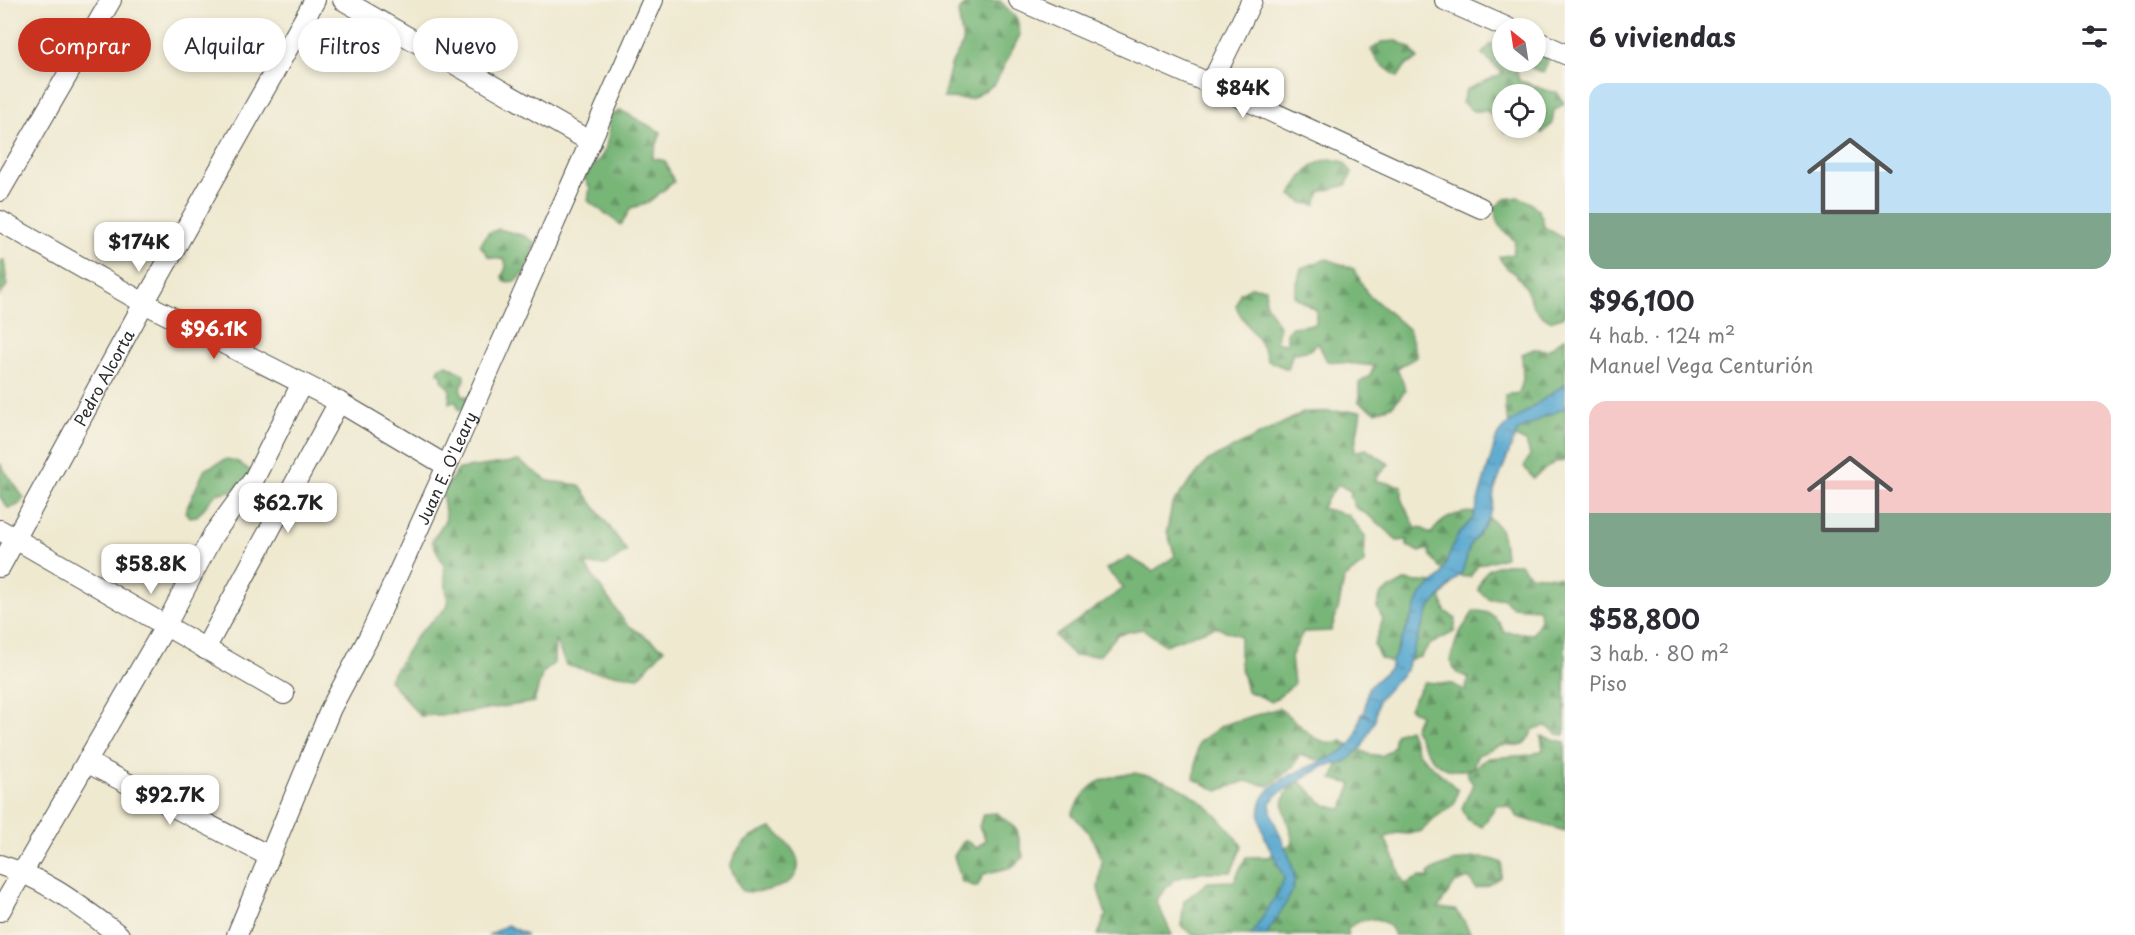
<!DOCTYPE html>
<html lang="es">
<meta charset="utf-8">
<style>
body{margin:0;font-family:"Playpen Sans",sans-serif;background:#f2f2f3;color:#2b2b33;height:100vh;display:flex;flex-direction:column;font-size:22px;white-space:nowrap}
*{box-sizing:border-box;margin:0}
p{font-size:20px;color:#7c7c81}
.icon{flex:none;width:33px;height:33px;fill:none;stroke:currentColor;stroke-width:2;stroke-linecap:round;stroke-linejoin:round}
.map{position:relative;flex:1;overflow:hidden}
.panel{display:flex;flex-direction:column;background:#fff;width:570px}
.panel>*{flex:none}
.top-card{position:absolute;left:18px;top:18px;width:570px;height:54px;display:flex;gap:12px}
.needle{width:39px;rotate:330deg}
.fabs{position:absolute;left:1492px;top:18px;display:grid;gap:12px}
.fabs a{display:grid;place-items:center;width:54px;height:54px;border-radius:50%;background:#fff;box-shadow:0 3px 9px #0003;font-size:30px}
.price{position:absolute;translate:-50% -51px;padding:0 14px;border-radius:12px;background:#fff;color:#222;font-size:20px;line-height:39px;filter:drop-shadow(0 2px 3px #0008)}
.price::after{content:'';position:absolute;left:50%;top:36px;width:18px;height:14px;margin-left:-9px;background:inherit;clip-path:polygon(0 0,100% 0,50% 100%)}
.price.selected{background:#c8321e;color:#fff}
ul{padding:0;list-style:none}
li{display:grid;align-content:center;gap:12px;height:318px;padding:0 24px}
li span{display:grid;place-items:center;height:186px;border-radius:18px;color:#555}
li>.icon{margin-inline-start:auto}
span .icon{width:108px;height:108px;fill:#fffc;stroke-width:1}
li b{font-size:26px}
h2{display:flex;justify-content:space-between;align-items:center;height:72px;padding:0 24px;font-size:26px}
.chip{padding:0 21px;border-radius:27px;background:#fff;box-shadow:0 3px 9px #0003;font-size:21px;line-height:54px}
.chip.selected{background:#c8321e;color:#fff}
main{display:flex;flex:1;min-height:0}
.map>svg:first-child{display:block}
.forest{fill:url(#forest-firs);stroke:#527052;stroke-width:1.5}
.water{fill:url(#water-ripples);stroke:#3f687d;stroke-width:1.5}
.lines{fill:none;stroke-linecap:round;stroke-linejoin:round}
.minor-casing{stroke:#484844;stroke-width:22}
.minor{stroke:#fff;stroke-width:20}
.labels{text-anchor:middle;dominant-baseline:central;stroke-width:4.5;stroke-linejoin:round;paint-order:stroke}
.street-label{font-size:16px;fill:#2b2b2b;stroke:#f7f3e8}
</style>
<main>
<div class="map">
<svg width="1565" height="935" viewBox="0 0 1565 935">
<defs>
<pattern id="forest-firs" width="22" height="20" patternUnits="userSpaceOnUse" patternTransform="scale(1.5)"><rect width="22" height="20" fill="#78b678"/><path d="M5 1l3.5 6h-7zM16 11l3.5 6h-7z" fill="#639463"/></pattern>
<pattern id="water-ripples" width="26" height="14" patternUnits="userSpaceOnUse" patternTransform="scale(1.5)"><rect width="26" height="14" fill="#53a6cf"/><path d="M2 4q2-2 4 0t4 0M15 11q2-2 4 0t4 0" fill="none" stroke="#4587a8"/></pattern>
</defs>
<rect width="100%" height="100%" fill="#f7f3e8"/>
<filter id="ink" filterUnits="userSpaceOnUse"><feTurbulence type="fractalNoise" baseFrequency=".0167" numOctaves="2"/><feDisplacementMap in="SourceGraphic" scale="12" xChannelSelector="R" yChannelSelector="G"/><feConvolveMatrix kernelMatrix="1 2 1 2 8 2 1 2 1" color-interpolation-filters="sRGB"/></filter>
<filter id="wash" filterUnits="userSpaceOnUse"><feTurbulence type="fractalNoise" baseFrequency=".008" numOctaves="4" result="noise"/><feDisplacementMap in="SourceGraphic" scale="24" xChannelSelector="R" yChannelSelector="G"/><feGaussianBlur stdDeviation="1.35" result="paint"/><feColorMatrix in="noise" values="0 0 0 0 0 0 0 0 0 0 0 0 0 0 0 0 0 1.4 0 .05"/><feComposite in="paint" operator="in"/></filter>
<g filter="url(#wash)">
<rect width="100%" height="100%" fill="#efe9d0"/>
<path class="forest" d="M 971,0 L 1000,1 L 1017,19 L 1020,35 L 995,84 L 971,99 L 943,98 L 951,65 L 963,43 L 958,12 Z
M 1397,41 L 1410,48 L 1418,59 L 1405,66 L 1398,77 L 1378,62 L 1371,50 L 1382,42 Z
M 1503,43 L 1503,62 L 1536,62 L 1536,46 L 1543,48 L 1548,61 L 1543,73 L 1530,67 L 1516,67 L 1519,81 C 1534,83 1542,92 1557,92 L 1564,103 L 1554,111 L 1552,124 L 1542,133 L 1536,124 L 1536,94 L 1503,94 L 1503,128 L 1508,128 L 1505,132 L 1488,111 L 1473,111 L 1462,103 L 1466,90 L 1503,73 L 1482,54 L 1491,44 Z
M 620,110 L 661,132 L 652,158 L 665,161 L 674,182 L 647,203 L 631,208 L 621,225 L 588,201 L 590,188 L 583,176 C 606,156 609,148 609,118 Z
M 1330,159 L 1344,162 L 1352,173 L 1346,185 L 1320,192 L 1316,205 L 1303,203 L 1291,195 C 1300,177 1310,163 1330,159 Z
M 1519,197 C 1535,204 1542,210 1544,227 L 1565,239 L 1565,313 L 1562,317 L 1550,321 C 1527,308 1533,295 1519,278 C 1511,269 1507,272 1499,257 L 1513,254 L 1515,241 C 1503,231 1497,224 1494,208 L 1505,199 Z
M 499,229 L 525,236 L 536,243 L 527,269 L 517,281 L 505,282 L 502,277 L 506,267 L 505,260 L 489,257 L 480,245 L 488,233 Z
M 1327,259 L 1354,269 L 1367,293 L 1409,330 L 1417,357 L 1397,368 L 1406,390 L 1393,405 L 1376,412 L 1359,402 L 1359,383 L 1369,376 L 1375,366 L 1327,361 L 1318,343 L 1310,350 L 1296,353 L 1293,352 L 1288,369 L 1268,361 C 1263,339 1244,326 1236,306 L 1240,293 L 1251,287 L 1266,288 L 1265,302 L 1279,326 L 1276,343 L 1287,343 L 1287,332 L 1292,327 L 1316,324 L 1316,310 L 1294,296 L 1301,268 Z
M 4,260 L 7,285 L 0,295 L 0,261 Z
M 1565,337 L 1565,461 L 1555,462 L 1533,478 L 1524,467 L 1530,455 L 1526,442 L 1513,436 L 1505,410 L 1505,395 L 1519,393 L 1523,380 L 1522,354 L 1534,349 L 1548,350 Z
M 447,365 L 463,374 L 465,380 L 460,388 L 463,396 L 471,397 L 463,410 L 459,410 L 456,402 L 449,403 L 450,390 L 442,380 L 442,374 L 438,373 L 440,367 Z
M 1361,411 L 1354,452 L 1366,449 L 1389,464 L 1375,480 L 1402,486 L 1402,501 L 1415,526 L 1414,530 L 1420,527 L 1431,534 C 1446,510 1481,503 1499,528 C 1504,536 1504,548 1505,557 L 1478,565 L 1470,577 C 1449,577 1435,569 1428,549 L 1420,552 L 1407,546 L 1407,540 L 1397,541 C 1388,530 1368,514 1355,507 L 1350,495 L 1352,492 L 1338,484 L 1321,508 L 1348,515 L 1365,536 L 1364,563 L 1344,579 L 1339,606 L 1331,631 L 1303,632 L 1291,657 L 1294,684 L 1272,702 L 1247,691 L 1240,664 L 1240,636 L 1215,627 L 1165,645 L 1143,629 L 1118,634 L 1100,655 L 1074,656 L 1055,636 L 1124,588 L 1106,569 L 1129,557 L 1153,571 L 1175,556 L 1167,531 L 1172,504 L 1207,461 L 1305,412 Z
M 227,459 L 238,462 L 252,472 L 238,489 L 216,494 L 197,516 L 189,517 L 185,512 L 205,469 Z
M 519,461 L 548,481 L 579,485 L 627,551 L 606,565 L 585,565 L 626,624 L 664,649 L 639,677 L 594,672 L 566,665 L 555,639 L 554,663 L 542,674 L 534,702 L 457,714 L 420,716 L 389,680 L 417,635 L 448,606 L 444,566 L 432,541 L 446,519 L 442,491 L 459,469 Z
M 0,464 L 24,498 C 20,505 16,507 8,508 L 0,497 Z
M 1506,564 L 1520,564 L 1530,575 L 1558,577 L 1565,581 L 1565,735 L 1558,734 L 1546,726 L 1534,729 C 1521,753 1521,742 1501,746 C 1494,747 1485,753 1478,755 L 1472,768 C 1438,778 1428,755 1414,728 L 1420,715 L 1409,708 L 1424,682 L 1453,684 L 1465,691 L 1469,678 L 1457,673 L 1450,661 L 1458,635 L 1474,611 C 1491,611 1497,616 1504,632 L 1533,634 L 1540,622 L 1539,609 L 1512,607 L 1503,598 L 1489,599 L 1478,590 C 1482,573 1488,566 1506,564 Z
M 1404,581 L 1452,584 L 1441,597 L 1445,611 L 1456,619 L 1454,632 L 1429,645 L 1420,657 L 1393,663 L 1380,658 L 1374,645 L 1383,619 L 1377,607 L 1381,594 Z
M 1279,708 L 1301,726 L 1301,730 L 1304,729 L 1315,738 L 1328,743 L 1342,741 L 1368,754 L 1382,756 L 1393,748 L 1395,734 L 1409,729 L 1418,753 L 1458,790 L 1454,804 L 1432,820 L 1422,831 L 1409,834 L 1396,833 L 1384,838 C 1396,854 1397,874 1408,891 L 1407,883 L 1420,877 L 1430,877 L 1428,873 C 1448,861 1481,852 1502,863 L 1501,877 L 1489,885 L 1476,889 L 1469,878 L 1455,883 L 1438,908 L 1455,910 L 1464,921 L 1471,935 L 1394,935 C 1385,913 1364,917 1348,928 L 1348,935 L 1193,935 L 1181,926 L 1184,901 L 1208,882 L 1234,881 L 1246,857 L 1269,857 L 1293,843 C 1289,816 1271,801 1298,781 C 1318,794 1315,806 1342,809 L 1352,784 L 1332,779 L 1338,765 L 1299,755 L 1293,767 L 1269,786 L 1245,781 L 1218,791 L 1194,779 L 1198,743 L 1223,725 Z
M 1541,736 L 1565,742 L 1565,831 L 1518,817 L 1510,807 L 1497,804 L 1482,827 L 1468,820 L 1462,808 L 1473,784 L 1466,772 L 1488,758 L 1531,755 L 1543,750 Z
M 1134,773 C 1184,781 1213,806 1242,846 L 1231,872 L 1202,872 L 1174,879 L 1156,900 L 1172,935 L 1098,935 L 1106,915 L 1098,889 L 1102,861 L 1090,834 L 1072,814 C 1089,781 1098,779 1134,773 Z
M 997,813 L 1017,830 L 1023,857 L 1012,867 L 984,874 L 977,887 L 962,882 L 954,856 L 965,839 L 976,848 L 986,840 L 979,827 L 983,814 Z
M 772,828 C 781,837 796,849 798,862 C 801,888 760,894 742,891 L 730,867 C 737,844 750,836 772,828 Z"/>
<path class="water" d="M 1565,384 L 1565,408 L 1542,418 L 1517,432 L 1494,491 L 1492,510 L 1484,526 L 1470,545 L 1463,571 L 1429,609 L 1406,670 L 1378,700 L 1375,720 L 1362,747 L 1345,762 L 1324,766 L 1276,795 L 1270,803 C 1272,830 1298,860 1294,885 C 1292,897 1273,923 1266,935 L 1251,935 L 1279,892 L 1284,878 C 1276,858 1263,840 1260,819 C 1252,771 1335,768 1353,741 C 1358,734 1359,722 1361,714 L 1370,717 L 1364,714 L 1368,688 L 1389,669 L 1421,595 L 1441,576 L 1456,538 L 1473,518 L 1497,436 L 1503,428 Z
M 507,925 L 527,935 L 489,935 Z"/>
</g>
<g filter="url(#ink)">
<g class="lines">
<defs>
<g id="minor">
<path d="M 343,0 L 591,142"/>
<path d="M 1019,0 L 1211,84 L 1481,208"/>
<path d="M 1445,0 L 1508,28"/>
<path d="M 1536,41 L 1565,54"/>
<path d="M 1211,84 L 1252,0"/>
<path d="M 0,191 L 111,0"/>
<path d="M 0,221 L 144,303 L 339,402 L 447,466"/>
<path d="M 0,530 L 284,694"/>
<path id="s1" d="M 0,567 L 144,303 L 315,0"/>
<path d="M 205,649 L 339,402"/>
<path d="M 88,763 L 269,856"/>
<path d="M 0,865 C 47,879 81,907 119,935"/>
<path d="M 0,911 L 166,625 L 213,535 L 254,479 L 302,383"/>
<path id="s2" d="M 237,935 L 331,708 L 370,635 L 447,466 L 653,0"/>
</g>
</defs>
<use href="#minor" class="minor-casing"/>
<use href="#minor" class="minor"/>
</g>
</g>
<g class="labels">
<g class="street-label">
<text stroke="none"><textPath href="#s1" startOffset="216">Pedro Alcorta</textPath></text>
<text stroke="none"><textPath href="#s2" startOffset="512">Juan E. O'Leary</textPath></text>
</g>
</g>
</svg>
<div class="fabs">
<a><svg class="needle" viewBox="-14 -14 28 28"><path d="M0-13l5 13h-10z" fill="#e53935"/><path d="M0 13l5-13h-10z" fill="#7c7c81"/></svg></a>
<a><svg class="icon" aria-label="locate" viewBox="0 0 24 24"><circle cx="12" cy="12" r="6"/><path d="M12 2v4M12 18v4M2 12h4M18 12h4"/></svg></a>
</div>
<b class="price" style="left:1243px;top:119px">$84K</b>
<b class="price" style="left:139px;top:273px">$174K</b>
<b class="price selected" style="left:214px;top:360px">$96.1K</b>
<b class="price" style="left:288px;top:534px">$62.7K</b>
<b class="price" style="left:151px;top:595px">$58.8K</b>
<b class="price" style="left:170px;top:826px">$92.7K</b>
<div class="top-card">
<a class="chip selected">Comprar</a>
<a class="chip">Alquilar</a>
<a class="chip">Filtros</a>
<a class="chip">Nuevo</a>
</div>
</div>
<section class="panel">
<h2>6 viviendas<svg class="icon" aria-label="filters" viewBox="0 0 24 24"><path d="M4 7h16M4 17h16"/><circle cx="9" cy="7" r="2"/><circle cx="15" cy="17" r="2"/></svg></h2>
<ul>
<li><span style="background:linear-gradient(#bfe0f5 70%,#7fa58c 0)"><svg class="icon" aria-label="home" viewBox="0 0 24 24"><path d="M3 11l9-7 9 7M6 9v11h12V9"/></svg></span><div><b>$96,100</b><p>4 hab. · 124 m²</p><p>Manuel Vega Centurión</p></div></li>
<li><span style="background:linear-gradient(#f6c9c9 60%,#7fa58c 0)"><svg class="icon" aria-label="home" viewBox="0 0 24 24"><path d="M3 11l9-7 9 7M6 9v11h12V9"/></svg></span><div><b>$58,800</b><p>3 hab. · 80 m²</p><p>Piso</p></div></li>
</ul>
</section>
</main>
